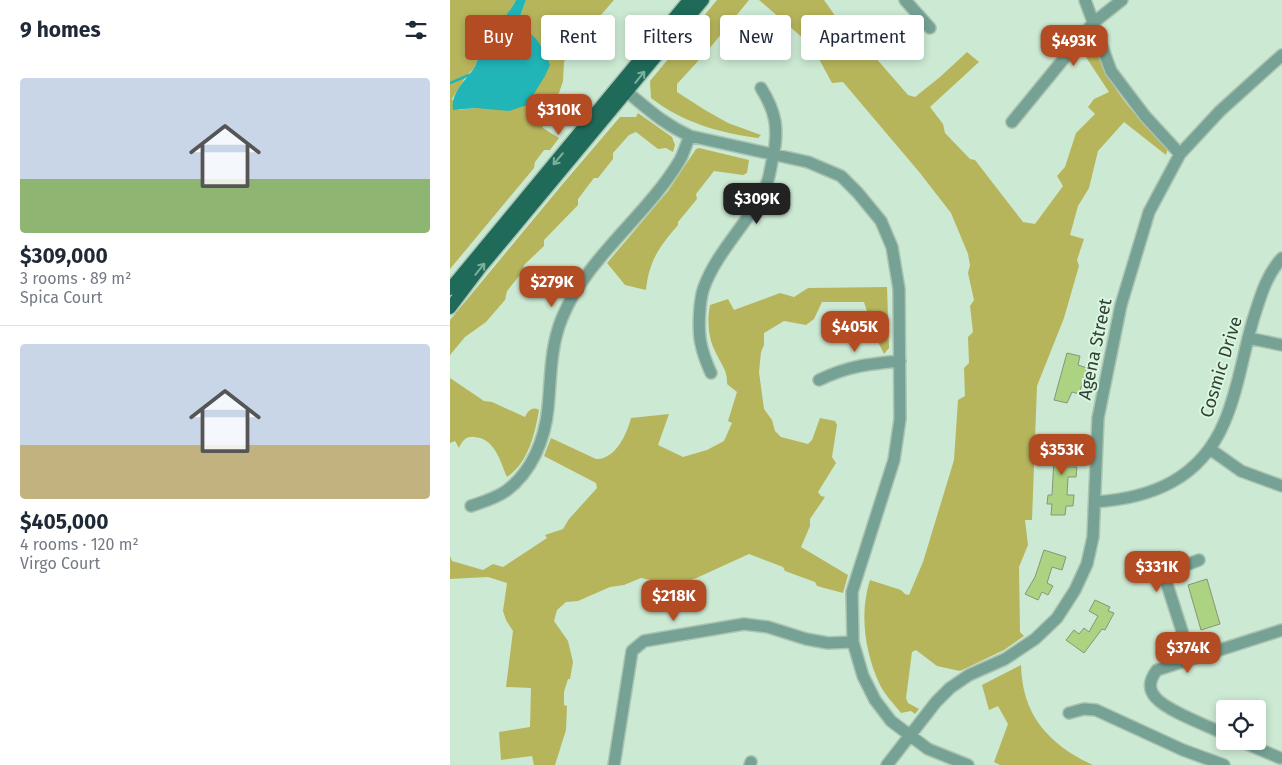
<!DOCTYPE html>
<meta charset="utf-8">
<style>
body{margin:0;font-family:"Fira Sans",sans-serif;background:#f2f2f3;color:#1f2937;height:100vh;display:flex;flex-direction:column;font-size:19px;white-space:nowrap}
*{box-sizing:border-box;margin:0}
p{font-size:16px;color:#747a83}
.icon{flex:none;width:28px;height:28px;fill:none;stroke:currentColor;stroke-width:2;stroke-linecap:round;stroke-linejoin:round}
.map{position:relative;flex:1;overflow:hidden}
.sheet{display:flex;flex-direction:column;background:#fff;width:450px}
.sheet>*{flex:none}
.guide{position:absolute;left:15px;top:15px;width:475px;height:45px;display:flex;gap:10px}
.fabs{position:absolute;left:766px;top:700px;display:grid;gap:10px}
.fabs a{display:grid;place-items:center;width:50px;height:50px;border-radius:5px;background:#fff;box-shadow:0 2px 8px #0003;font-size:25px}
.price{position:absolute;translate:-50% -42px;padding:0 11px;border-radius:10px;background:#b34c23;color:#fff;font-size:16px;line-height:32px;filter:drop-shadow(0 1px 2px #0008)}
.price::after{content:'';position:absolute;left:50%;top:30px;width:15px;height:11px;margin-left:-8px;background:inherit;clip-path:polygon(0 0,100% 0,50% 100%)}
.price.selected{background:#222;color:#fff}
ul{padding:0;list-style:none}
li{display:grid;align-content:center;gap:10px;height:265px;padding:0 20px}
li+li{border-top:1px solid #e0e1e3}
li span{display:grid;place-items:center;height:155px;border-radius:5px;color:#555}
li>.icon{margin-inline-start:auto}
span .icon{width:90px;height:90px;fill:#fffc;stroke-width:1}
li b{font-size:21px}
h2{display:flex;justify-content:space-between;align-items:center;height:60px;padding:0 20px;font-size:21px}
.tag{padding:0 18px;border-radius:5px;background:#fff;box-shadow:0 2px 8px #0003;font-size:18px;line-height:45px}
.tag.selected{background:#b34c23;color:#fff}
main{display:flex;flex:1;min-height:0}
.map>svg:first-child{display:block}
.green{fill:#b7b55c}
.water{fill:#21b5b8}
.lines{fill:none;stroke-linecap:round;stroke-linejoin:round}
.stream{stroke:#21b5b8;stroke-width:2.5}
.building{fill:#abd382;stroke:#87957a}
.minor-casing{stroke:#abc4b1;stroke-width:14}
.major-casing{stroke:#abc4b1;stroke-width:15}
.minor{stroke:#76a296;stroke-width:11}
.major{stroke:#1f6a59;stroke-width:12}
.oneway{stroke:#7cb09c}
.labels{text-anchor:middle;dominant-baseline:central;stroke-width:4;stroke-linejoin:round;paint-order:stroke}
.street-label{font-size:18px;fill:#344037;stroke:#d9f6e0}
</style>
<main>
<section class="sheet">
<h2>9 homes<svg class="icon" aria-label="filters" viewBox="0 0 24 24"><path d="M4 7h16M4 17h16"/><circle cx="9" cy="7" r="2"/><circle cx="15" cy="17" r="2"/></svg></h2>
<ul>
<li><span style="background:linear-gradient(#c9d6e8 65%,#8fb573 0)"><svg class="icon" aria-label="home" viewBox="0 0 24 24"><path d="M3 11l9-7 9 7M6 9v11h12V9"/></svg></span><div><b>$309,000</b><p>3 rooms · 89 m²</p><p>Spica Court</p></div></li>
<li><span style="background:linear-gradient(#c9d6e8 65%,#c2b280 0)"><svg class="icon" aria-label="home" viewBox="0 0 24 24"><path d="M3 11l9-7 9 7M6 9v11h12V9"/></svg></span><div><b>$405,000</b><p>4 rooms · 120 m²</p><p>Virgo Court</p></div></li>
</ul>
</section>
<div class="map">
<svg width="832" height="765" viewBox="0 0 832 765">
<rect width="100%" height="100%" fill="#cce9d3"/>
<path class="green" d="M 0,0 L 66,0 L 56,17 L 45,30 L 29,55 L 24,69 L 17,75 L 2,99 L 8,110 L 26,108 L 42,108 L 84,37 L 72,27 L 69,19 L 76,0 L 164,0 L 123,47 L 114,62 L 113,81 L 109,93 L 95,109 L 92,119 L 93,128 L 109,138 L 100,150 L 94,150 L 85,162 L 84,168 L 0,269 Z
M 267,0 L 299,0 L 259,49 L 227,84 L 227,92 L 255,110 L 278,123 L 311,135 L 308,138 C 269,133 232,122 201,98 L 200,81 Z
M 309,0 L 374,0 L 386,17 L 411,41 L 458,95 L 465,97 L 490,77 L 517,52 L 529,62 L 480,107 L 493,124 L 495,133 L 520,159 L 525,160 L 573,222 L 585,224 L 613,186 L 607,176 L 615,167 L 626,133 L 645,114 L 638,107 L 644,99 L 659,92 L 628,45 L 633,41 C 645,43 661,84 670,95 C 675,102 681,110 688,116 C 696,124 708,131 714,140 C 718,145 718,149 716,155 L 674,122 L 648,151 L 639,188 L 628,206 L 620,235 L 634,239 L 627,260 L 629,266 L 614,318 L 587,386 L 582,520 L 575,520 L 578,545 L 569,567 L 570,632 L 574,636 L 554,650 L 510,671 L 487,666 L 466,650 L 462,652 L 456,698 L 458,703 L 469,709 L 465,714 L 461,711 L 451,713 C 444,704 435,695 430,685 C 415,653 409,614 420,580 L 451,590 L 455,594 L 459,595 L 473,562 L 504,460 L 508,400 L 515,396 L 514,368 L 519,363 L 518,337 L 523,332 L 520,306 L 524,300 L 518,273 L 520,265 L 518,254 L 501,213 L 470,173 L 393,82 L 382,83 L 362,46 Z
M 188,113 L 222,137 L 225,145 L 223,152 L 216,148 L 208,149 L 186,132 L 179,135 L 163,153 L 163,159 L 148,178 L 144,178 L 128,199 L 128,205 L 94,240 L 94,246 L 74,265 L 73,271 L 57,291 L 55,300 L 36,322 L 15,337 L 0,355 L 0,320 L 111,186 L 170,117 L 186,117 Z
M 249,148 L 299,160 L 297,173 L 293,175 L 264,171 L 246,194 L 247,199 L 228,222 L 228,225 C 209,247 199,261 196,290 L 175,285 L 157,263 L 218,191 L 246,149 Z
M 437,287 L 439,348 L 434,354 L 425,336 L 414,302 L 372,302 L 364,319 L 356,325 L 334,321 L 314,333 L 314,345 L 311,352 L 309,372 L 314,409 L 322,420 L 325,431 L 331,437 L 358,444 L 362,440 L 370,418 L 385,421 L 387,425 L 382,457 L 386,463 L 368,492 L 371,496 L 375,497 L 360,519 L 360,526 L 351,547 L 398,575 L 393,593 L 367,586 L 365,582 L 335,571 L 333,567 L 299,554 L 242,580 L 209,582 L 191,578 L 174,585 L 160,587 L 128,601 L 116,602 L 107,610 L 104,621 L 118,641 L 123,662 L 120,679 L 118,679 L 114,692 L 114,705 L 117,706 L 116,730 L 105,765 L 84,765 L 82,756 L 51,760 L 49,732 L 80,727 L 81,688 L 56,687 L 63,631 L 56,620 L 53,611 L 57,583 L 38,577 L 0,579 L 0,556 L 2,561 L 33,570 L 43,564 L 53,567 L 97,538 L 95,535 L 113,529 L 119,519 L 147,488 L 146,483 L 94,456 L 101,438 L 146,459 C 165,460 177,434 181,418 L 219,414 L 208,445 L 233,457 L 257,450 L 274,441 L 282,423 L 278,421 L 287,392 L 277,384 C 278,370 270,363 265,351 C 258,338 257,319 260,305 L 278,299 L 284,310 L 330,293 L 344,297 L 358,288 Z
M 0,378 L 34,401 L 42,402 L 75,417 C 78,411 82,406 89,410 C 85,434 78,463 57,477 C 50,461 45,438 24,437 C 16,436 12,441 9,448 L 5,441 L 0,443 Z
M 571,665 C 572,715 599,745 643,765 L 550,765 L 544,762 L 558,724 L 548,706 L 539,710 L 532,685 Z"/>
<path class="water" d="M 66,0 L 76,0 L 69,19 C 74,31 83,33 89,43 C 94,50 97,58 100,65 L 95,76 L 77,105 L 59,111 L 26,108 L 3,110 C 0,95 14,81 23,70 C 26,66 27,60 29,56 C 33,48 38,40 43,32 C 51,21 60,12 66,0 Z"/>
<g class="lines">
<path class="stream" d="M 0,83 L 19,75"/>
</g>
<path class="building" d="M 617,353 L 630,356 L 628,365 L 637,368 L 629,394 L 622,392 L 617,403 L 604,400 Z
M 609,437 L 626,439 L 626,451 L 615,450 L 614,467 L 627,467 L 626,477 L 618,477 L 617,495 L 624,495 L 623,506 L 616,506 L 615,515 L 601,515 L 602,504 L 597,504 L 598,495 L 602,495 L 604,459 L 601,459 L 603,440 L 609,440 Z
M 594,550 L 616,557 L 612,570 L 602,567 L 597,583 L 603,586 L 598,595 L 592,592 L 588,600 L 575,594 L 585,577 Z
M 757,579 L 770,624 L 751,630 L 738,585 Z
M 645,600 L 660,607 L 658,611 L 664,613 L 655,630 L 652,629 L 634,653 L 616,640 L 624,630 L 629,634 L 634,628 L 639,632 L 648,616 L 639,611 Z"/>
<g class="lines">
<defs>
<path id="minor" d="M 455,0 L 480,28
M 635,0 L 661,71 L 695,116 L 730,154
M 171,87 C 195,106 211,123 240,136 L 358,162 L 391,176 L 408,193 L 431,221 L 442,247 L 449,289 L 450,419 L 444,460 L 402,592 L 403,642 L 413,676 L 425,700 L 441,721 L 478,749 L 518,765
M 562,122 L 643,23 L 672,0
M 798,338 L 832,345
M 261,373 C 257,364 253,354 251,344 C 248,331 249,300 254,287 C 268,249 302,220 317,183 C 320,175 321,165 323,157 C 329,129 326,112 311,88
M 369,380 C 398,366 418,364 450,361
M 760,449 L 791,471 L 832,486
M 645,502 C 702,498 750,479 774,423 C 788,391 793,354 803,320 C 810,298 816,275 832,258
M 21,506 C 33,502 46,498 56,491 C 82,472 95,439 98,408 C 101,378 100,347 112,318 C 137,257 196,217 230,160 C 234,153 236,144 240,136
M 741,659 L 715,578 L 718,572 L 749,560
M 619,713 L 634,709 L 646,710 L 733,750 L 774,765
M 775,734 C 758,726 717,711 706,698 C 697,688 700,679 707,670 L 832,630
M 790,741 L 830,758
M 164,765 L 182,651 L 194,641 L 294,624 L 318,627 L 356,639 L 378,643 L 403,642
M 300,765 L 301,762
M 437,765 L 486,702 L 500,688 L 519,675 L 555,659 L 585,639 L 607,618 L 625,590 L 637,564 L 643,537 L 648,418 L 671,305 L 699,212 L 730,154 L 770,111 L 832,55"/>
<path id="major" d="M 0,289 L 239,0
M 0,308 L 31,267 L 253,0"/>
</defs>
<use href="#minor" class="minor-casing"/>
<use href="#major" class="major-casing"/>
<use href="#minor" class="minor"/>
<use href="#major" class="major"/>
</g>
<defs><path id="oneway-shaft" d="M-6 0H5M1.5-3L5.5 0L1.5 3" fill="none" stroke-width="1.6" stroke-linecap="round" stroke-linejoin="round" transform="scale(1.25)"/></defs>
<g class="oneway">
<use href="#oneway-shaft" transform="translate(190 77) rotate(-51)"/>
<use href="#oneway-shaft" transform="translate(108 159) rotate(130)"/>
<use href="#oneway-shaft" transform="translate(30 269) rotate(-51)"/>
</g>
<g class="labels">
<g class="street-label">
<text transform="translate(645 349) rotate(-78)">Agena Street</text>
<text transform="translate(771 367) rotate(-73)">Cosmic Drive</text>
</g>
</g>
</svg>
<div class="fabs">
<a><svg class="icon" aria-label="locate" viewBox="0 0 24 24"><circle cx="12" cy="12" r="6"/><path d="M12 2v4M12 18v4M2 12h4M18 12h4"/></svg></a>
</div>
<b class="price" style="left:624px;top:67px">$493K</b>
<b class="price" style="left:109px;top:136px">$310K</b>
<b class="price selected" style="left:307px;top:225px">$309K</b>
<b class="price" style="left:102px;top:308px">$279K</b>
<b class="price" style="left:405px;top:353px">$405K</b>
<b class="price" style="left:612px;top:476px">$353K</b>
<b class="price" style="left:707px;top:593px">$331K</b>
<b class="price" style="left:224px;top:622px">$218K</b>
<b class="price" style="left:738px;top:674px">$374K</b>
<div class="guide">
<a class="tag selected">Buy</a>
<a class="tag">Rent</a>
<a class="tag">Filters</a>
<a class="tag">New</a>
<a class="tag">Apartment</a>
</div>
</div>
</main>
